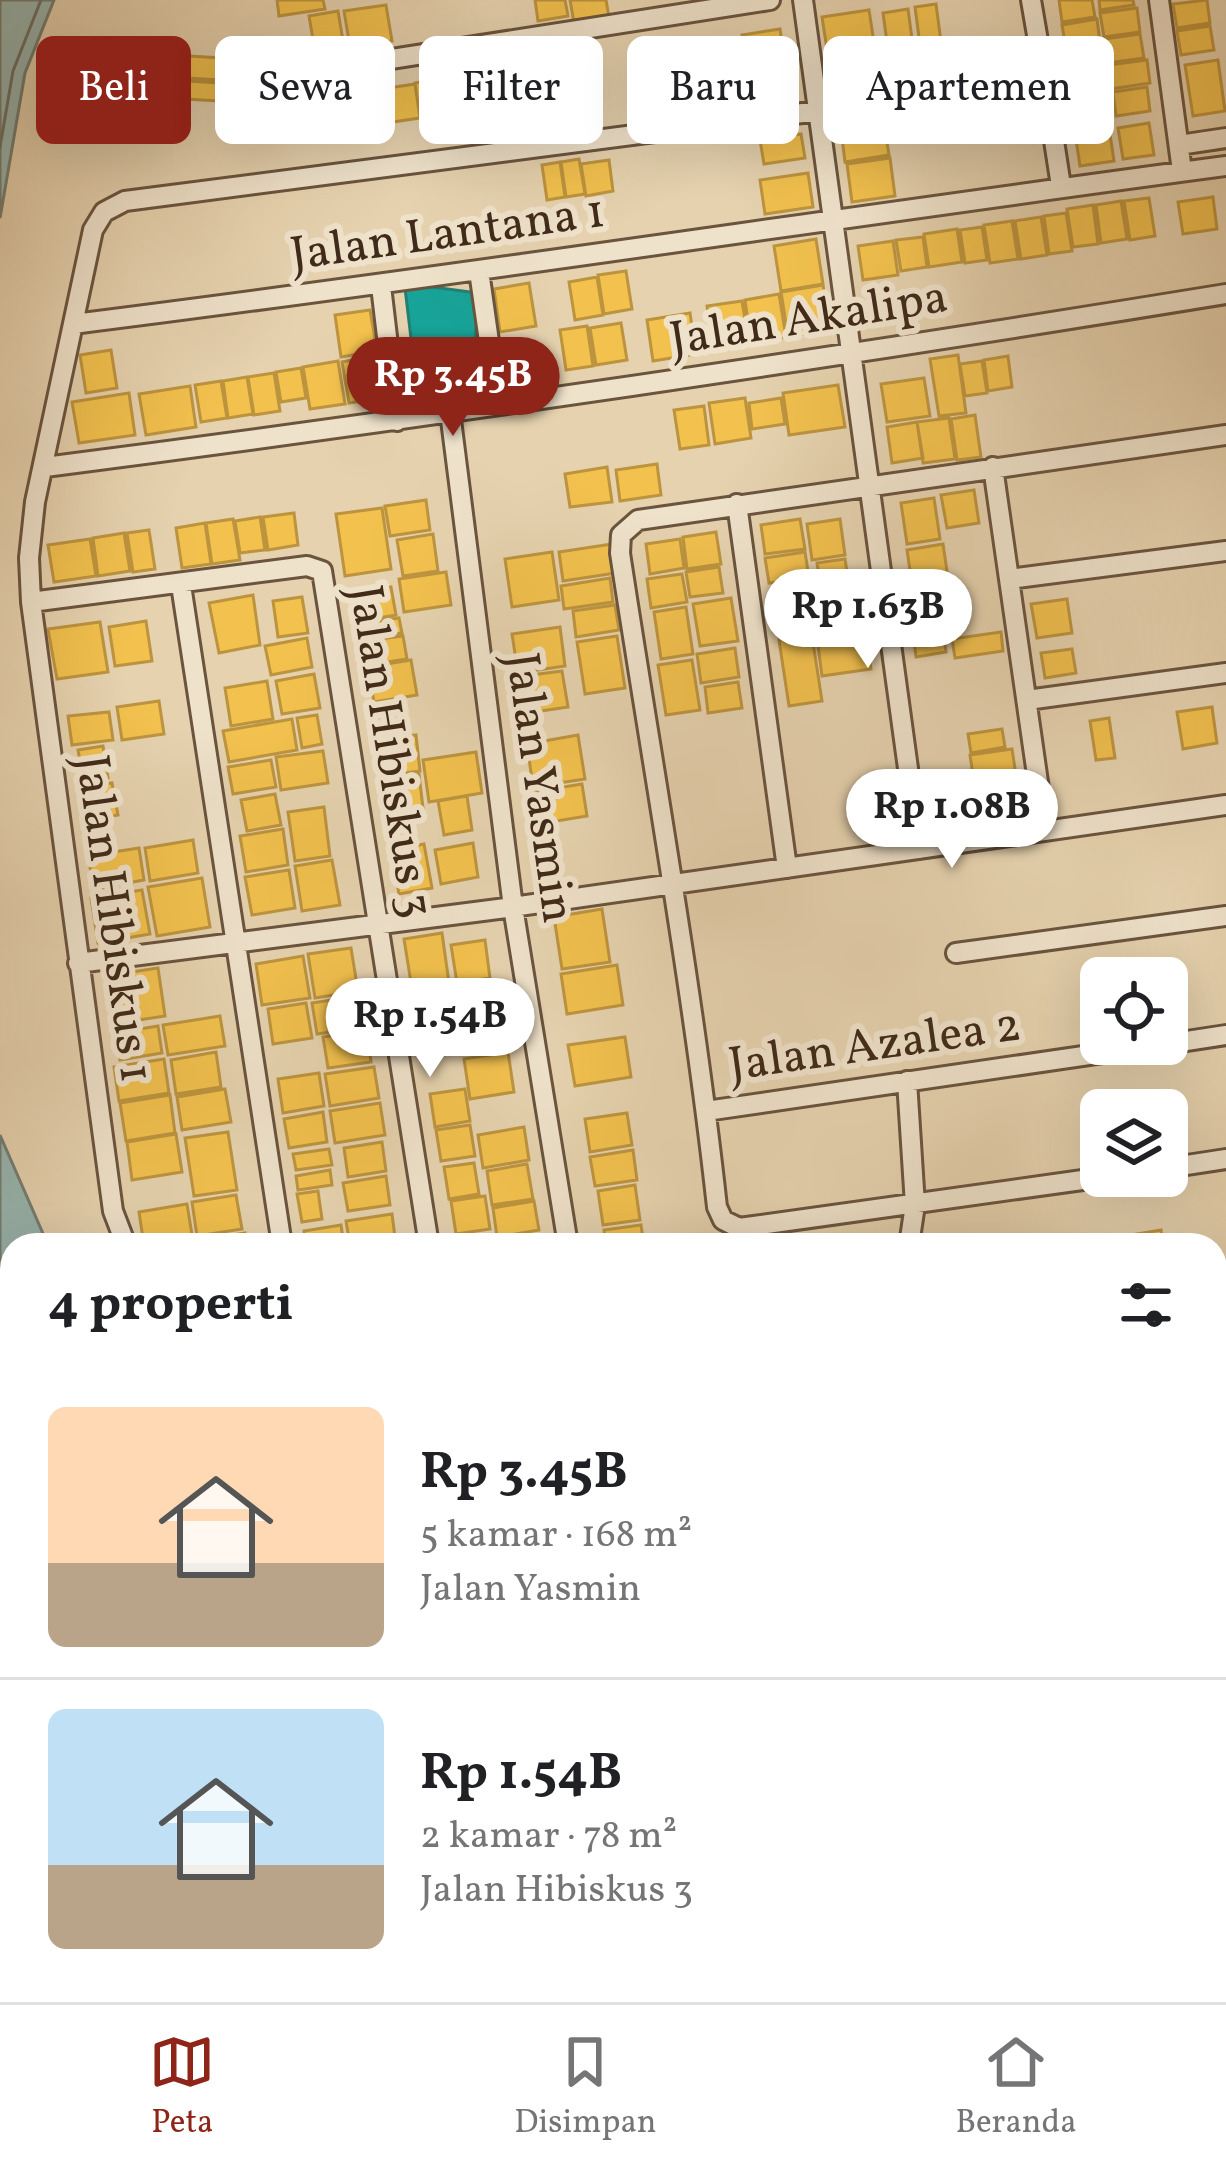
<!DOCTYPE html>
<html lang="id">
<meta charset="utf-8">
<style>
body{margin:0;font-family:Vollkorn,serif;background:#f2f2f2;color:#202124;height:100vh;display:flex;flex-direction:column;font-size:45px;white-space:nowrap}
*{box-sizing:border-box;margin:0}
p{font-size:39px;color:#757577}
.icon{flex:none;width:66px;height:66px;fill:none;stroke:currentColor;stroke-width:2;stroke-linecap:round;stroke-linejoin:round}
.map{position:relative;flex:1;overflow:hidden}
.side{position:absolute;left:0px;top:1233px;width:1227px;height:771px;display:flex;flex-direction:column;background:#fff;border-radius:36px 36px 0 0;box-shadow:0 12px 48px #0002}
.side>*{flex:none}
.hud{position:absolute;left:36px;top:36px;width:1155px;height:108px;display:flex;gap:24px}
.tools{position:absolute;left:1080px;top:957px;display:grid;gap:24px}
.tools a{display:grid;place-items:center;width:108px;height:108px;border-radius:18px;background:#fff;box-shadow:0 12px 48px #0002;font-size:60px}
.price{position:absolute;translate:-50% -102px;padding:0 27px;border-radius:42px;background:#fff;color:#222;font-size:39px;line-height:78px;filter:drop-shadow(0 3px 6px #0008)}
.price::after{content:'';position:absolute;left:50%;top:72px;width:36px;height:27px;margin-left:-18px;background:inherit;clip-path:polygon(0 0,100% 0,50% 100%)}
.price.on{background:#8f2418;color:#fff}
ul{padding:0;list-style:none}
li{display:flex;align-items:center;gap:36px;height:300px;padding:0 48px}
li+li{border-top:3px solid #e0e0e0}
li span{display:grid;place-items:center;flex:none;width:336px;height:240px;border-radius:18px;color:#555}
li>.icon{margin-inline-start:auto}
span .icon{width:144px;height:144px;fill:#fffc;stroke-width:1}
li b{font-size:51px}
h2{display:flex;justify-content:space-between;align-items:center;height:144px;padding:0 48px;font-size:51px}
.tag{padding:0 42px;border-radius:18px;background:#fff;box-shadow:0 12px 48px #0002;font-size:42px;line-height:108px}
.tag.on{background:#8f2418;color:#fff}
.tab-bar{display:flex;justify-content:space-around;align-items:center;height:168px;border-top:3px solid #e0e0e0;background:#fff;font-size:33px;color:#757577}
.tab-bar a{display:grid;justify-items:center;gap:6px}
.tab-bar .on{color:#8f2418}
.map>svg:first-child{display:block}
.water{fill:#97b6b1;stroke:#747e74;stroke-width:3}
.homes{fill:#f2c14e;stroke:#bd943e;stroke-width:3}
.public{fill:#17a398;stroke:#237f72;stroke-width:3}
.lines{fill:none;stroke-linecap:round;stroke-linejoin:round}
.shore{stroke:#6c7065;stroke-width:3}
.street-casing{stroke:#6a543e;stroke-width:24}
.street{stroke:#efe2cb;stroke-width:18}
.labels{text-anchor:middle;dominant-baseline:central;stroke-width:12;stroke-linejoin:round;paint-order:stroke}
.street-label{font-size:48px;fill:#402a19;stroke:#efe2cb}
</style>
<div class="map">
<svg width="1226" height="2002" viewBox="0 0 1226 2002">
<rect width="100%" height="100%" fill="#e6d2af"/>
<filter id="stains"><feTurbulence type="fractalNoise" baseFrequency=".00167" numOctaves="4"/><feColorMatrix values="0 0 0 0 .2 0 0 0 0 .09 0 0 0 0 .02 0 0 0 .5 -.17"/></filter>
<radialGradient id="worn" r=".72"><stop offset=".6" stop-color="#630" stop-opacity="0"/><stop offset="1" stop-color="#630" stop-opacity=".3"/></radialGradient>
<path class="water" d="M 0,0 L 54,0 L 25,73 L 0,218 Z
M 0,1135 L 48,1245 L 12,1245 L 12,1468 L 0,1453 Z
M 377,1992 L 487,1992 L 489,2002 L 380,2002 Z"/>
<path class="homes" d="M 277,0 L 323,0 L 325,9 L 279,16 Z
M 535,0 L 565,0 L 568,16 L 538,21 Z
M 570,0 L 606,0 L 609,17 L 574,23 Z
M 1059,0 L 1092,0 L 1095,17 L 1062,22 Z
M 1099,0 L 1133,0 L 1134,5 L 1100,10 Z
M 1207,0 L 1210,23 L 1177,28 L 1173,4 Z
M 936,4 L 941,42 L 920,45 L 915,7 Z
M 386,5 L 392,41 L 350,47 L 344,11 Z
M 1137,8 L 1140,32 L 1104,37 L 1100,13 Z
M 908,9 L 914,54 L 889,57 L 883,13 Z
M 869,10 L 875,49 L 828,56 L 822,17 Z
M 338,11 L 345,53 L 316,57 L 309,16 Z
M 1097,19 L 1101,50 L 1067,55 L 1062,25 Z
M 1210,26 L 1214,50 L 1181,55 L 1177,31 Z
M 780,29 L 786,68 L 748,73 L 742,35 Z
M 1140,34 L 1144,58 L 1108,63 L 1104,39 Z
M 869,55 L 874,86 L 837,92 L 833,60 Z
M 189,56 L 222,58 L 221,80 L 187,78 Z
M 1100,58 L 1104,87 L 1071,92 L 1067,63 Z
M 1147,60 L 1150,83 L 1111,89 L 1108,65 Z
M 1218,60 L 1225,111 L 1193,116 L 1185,65 Z
M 135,66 L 171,68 L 169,93 L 133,91 Z
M 783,70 L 788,108 L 754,113 L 748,75 Z
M 451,77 L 457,112 L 439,115 L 434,80 Z
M 433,80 L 438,115 L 420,118 L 415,83 Z
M 187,81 L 220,83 L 219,101 L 185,99 Z
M 415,84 L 420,118 L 393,122 L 388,88 Z
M 1147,87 L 1150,111 L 1116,116 L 1113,92 Z
M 386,88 L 392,122 L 365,126 L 360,91 Z
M 1105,90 L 1109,116 L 1075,121 L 1072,94 Z
M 358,92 L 363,126 L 347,128 L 342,95 Z
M 340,95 L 345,128 L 325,131 L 320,97 Z
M 319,100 L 323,129 L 307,132 L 302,103 Z
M 300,103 L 304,133 L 284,136 L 280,106 Z
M 63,106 L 94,115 L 89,133 L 57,124 Z
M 495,111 L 500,144 L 477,148 L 473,114 Z
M 1108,121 L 1114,161 L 1080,166 L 1074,126 Z
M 884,123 L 889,155 L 845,162 L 841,130 Z
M 1149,123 L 1154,155 L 1123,159 L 1118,128 Z
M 801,134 L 805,158 L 764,164 L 760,140 Z
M 890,158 L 895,196 L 852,202 L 847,164 Z
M 579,159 L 585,194 L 566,197 L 561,162 Z
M 609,160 L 613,191 L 586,196 L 581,164 Z
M 560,162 L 565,197 L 547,200 L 542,165 Z
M 808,173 L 813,207 L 765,214 L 760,180 Z
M 1213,197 L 1217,229 L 1183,234 L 1178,202 Z
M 1149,198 L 1155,236 L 1130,240 L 1124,201 Z
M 1121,201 L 1127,239 L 1101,243 L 1096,205 Z
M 1093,205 L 1098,244 L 1073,247 L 1067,209 Z
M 1066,213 L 1072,251 L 1049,254 L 1044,216 Z
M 1041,217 L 1047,255 L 1021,259 L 1015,221 Z
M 1012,221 L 1018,259 L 990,263 L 984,225 Z
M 982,227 L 987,260 L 965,263 L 960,230 Z
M 957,229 L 962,262 L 929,267 L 924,234 Z
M 923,237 L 927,267 L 901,271 L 896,240 Z
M 816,239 L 823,284 L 781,291 L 774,246 Z
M 893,241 L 898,275 L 863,280 L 858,246 Z
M 626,271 L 632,309 L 604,314 L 598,275 Z
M 597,277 L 603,315 L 575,320 L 569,282 Z
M 529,283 L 536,326 L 500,332 L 494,289 Z
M 823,285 L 830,330 L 788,337 L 781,292 Z
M 779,294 L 786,337 L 751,343 L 745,300 Z
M 742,301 L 749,343 L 713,348 L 707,306 Z
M 370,310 L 377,351 L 341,357 L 335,315 Z
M 690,313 L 696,354 L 653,361 L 647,320 Z
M 621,323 L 627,360 L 596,365 L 590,328 Z
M 587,326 L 593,366 L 566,370 L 560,330 Z
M 111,350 L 117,388 L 86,393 L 80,355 Z
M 379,355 L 386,397 L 349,403 L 342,362 Z
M 958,355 L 966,413 L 939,416 L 930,359 Z
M 1008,356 L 1012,387 L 988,391 L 984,360 Z
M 338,361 L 345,404 L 310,409 L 303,367 Z
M 982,361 L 987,393 L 965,396 L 960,364 Z
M 301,368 L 306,398 L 281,402 L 276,372 Z
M 274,373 L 280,411 L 254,415 L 248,377 Z
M 247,377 L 253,414 L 228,418 L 223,381 Z
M 924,378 L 930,416 L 887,422 L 881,384 Z
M 221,381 L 227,418 L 201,422 L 195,385 Z
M 838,385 L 845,427 L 789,435 L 783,393 Z
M 190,386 L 196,427 L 146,435 L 139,394 Z
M 129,393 L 135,435 L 79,443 L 72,402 Z
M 745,398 L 751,438 L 715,444 L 709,403 Z
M 781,398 L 785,424 L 752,429 L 749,403 Z
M 704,406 L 709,445 L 680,449 L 674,410 Z
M 975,415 L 981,457 L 957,460 L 951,419 Z
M 949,418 L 955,459 L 923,463 L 917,422 Z
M 917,422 L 923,458 L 892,463 L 887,427 Z
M 657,464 L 661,495 L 620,501 L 616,470 Z
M 607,467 L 612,502 L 570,507 L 565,474 Z
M 974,490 L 979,523 L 947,528 L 941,495 Z
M 934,498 L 940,539 L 907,544 L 901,503 Z
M 426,500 L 430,530 L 390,536 L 385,506 Z
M 382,508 L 391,569 L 345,576 L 336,514 Z
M 294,513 L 298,545 L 268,550 L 263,517 Z
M 260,517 L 265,550 L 240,553 L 235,521 Z
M 233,519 L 240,560 L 212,564 L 206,523 Z
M 800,519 L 805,549 L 765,554 L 761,525 Z
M 840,519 L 845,555 L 812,560 L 807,524 Z
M 205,523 L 211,564 L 182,568 L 176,528 Z
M 149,530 L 155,569 L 133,572 L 127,533 Z
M 716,532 L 721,564 L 687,569 L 683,537 Z
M 124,533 L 130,571 L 98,576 L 93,538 Z
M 433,534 L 438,571 L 403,576 L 397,540 Z
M 90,539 L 96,576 L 54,582 L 48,545 Z
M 680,539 L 684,568 L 650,574 L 646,544 Z
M 612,544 L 616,573 L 563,581 L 559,552 Z
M 943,544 L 948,578 L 912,584 L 907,550 Z
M 552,552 L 559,600 L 512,607 L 505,559 Z
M 805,552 L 809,578 L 769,583 L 765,558 Z
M 845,559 L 850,592 L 822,597 L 817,563 Z
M 719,567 L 723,593 L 690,597 L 686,572 Z
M 446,572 L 451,605 L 404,612 L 399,579 Z
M 682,574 L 687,602 L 651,608 L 647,579 Z
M 610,578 L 613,602 L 564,609 L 561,586 Z
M 807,583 L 814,628 L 779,633 L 773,588 Z
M 946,584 L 950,613 L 910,619 L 905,590 Z
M 391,587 L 396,615 L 361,621 L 357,592 Z
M 253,595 L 260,645 L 219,653 L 209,603 Z
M 302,597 L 308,633 L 278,637 L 273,601 Z
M 853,597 L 859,636 L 827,640 L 821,602 Z
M 731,598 L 738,641 L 700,646 L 693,604 Z
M 1067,599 L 1072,633 L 1037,638 L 1031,604 Z
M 615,605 L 619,630 L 576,637 L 573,611 Z
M 686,607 L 693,654 L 661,659 L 654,612 Z
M 399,618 L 402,633 L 366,638 L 363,623 Z
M 146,621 L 152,661 L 115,666 L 109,627 Z
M 941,621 L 946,652 L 916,657 L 912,625 Z
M 100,622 L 108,672 L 57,679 L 48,629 Z
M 560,627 L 565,666 L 518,673 L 512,634 Z
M 1001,632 L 1003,651 L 955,658 L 952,639 Z
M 403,636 L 407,659 L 368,665 L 364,641 Z
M 617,636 L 625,688 L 585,694 L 577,642 Z
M 812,636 L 822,701 L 789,706 L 779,640 Z
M 307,638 L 312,667 L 271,675 L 265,646 Z
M 867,639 L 871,669 L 822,676 L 818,646 Z
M 735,648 L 739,677 L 701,683 L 697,654 Z
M 1072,649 L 1076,673 L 1045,678 L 1041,653 Z
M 411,660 L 417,695 L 374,702 L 368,667 Z
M 692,660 L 700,710 L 666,715 L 658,665 Z
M 562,671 L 568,707 L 521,714 L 516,677 Z
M 314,674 L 320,708 L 282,714 L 276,681 Z
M 267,681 L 273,719 L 231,726 L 225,688 Z
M 738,682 L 742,708 L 708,713 L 705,687 Z
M 159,701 L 164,734 L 122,740 L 117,707 Z
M 1212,707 L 1217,743 L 1183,749 L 1177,712 Z
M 109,712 L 113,740 L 72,745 L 68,716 Z
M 317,715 L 322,744 L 302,748 L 297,718 Z
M 1109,718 L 1115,758 L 1096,760 L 1090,721 Z
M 292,719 L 297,750 L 229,762 L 223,731 Z
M 1002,729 L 1005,747 L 971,753 L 968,734 Z
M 416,735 L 420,771 L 382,776 L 377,740 Z
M 578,735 L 585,779 L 533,787 L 527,744 Z
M 103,746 L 108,778 L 84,782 L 78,750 Z
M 1012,749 L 1017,782 L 975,788 L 970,755 Z
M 323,751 L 328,783 L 281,790 L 276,757 Z
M 476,752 L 482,793 L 429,802 L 423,760 Z
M 271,760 L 276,787 L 233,794 L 228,767 Z
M 419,774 L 423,808 L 388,813 L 383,780 Z
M 112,783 L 118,815 L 87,820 L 81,787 Z
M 582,784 L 587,816 L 532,825 L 527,793 Z
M 275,794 L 281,825 L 247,831 L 241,800 Z
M 467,796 L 472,830 L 444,835 L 438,801 Z
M 324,807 L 330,856 L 295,861 L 288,812 Z
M 283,829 L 288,865 L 246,872 L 240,836 Z
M 193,840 L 198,873 L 150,881 L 145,848 Z
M 473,843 L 478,877 L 441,884 L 435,850 Z
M 424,844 L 432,888 L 399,894 L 391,850 Z
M 139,848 L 144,880 L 94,889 L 88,856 Z
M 332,860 L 340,905 L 302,911 L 295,866 Z
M 289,870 L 295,908 L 252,915 L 245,877 Z
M 202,878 L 210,927 L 157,936 L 148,887 Z
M 142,890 L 150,934 L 98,943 L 91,898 Z
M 602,909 L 610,962 L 562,969 L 554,917 Z
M 442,933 L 449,983 L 412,989 L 404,939 Z
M 485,940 L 490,978 L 457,983 L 451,945 Z
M 351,948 L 358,991 L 315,998 L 308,954 Z
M 303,956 L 310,998 L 262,1005 L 256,964 Z
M 617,965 L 623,1005 L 567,1014 L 561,974 Z
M 158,968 L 165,1016 L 112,1024 L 105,976 Z
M 492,984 L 500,1034 L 459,1040 L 451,990 Z
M 358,996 L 363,1027 L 317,1034 L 312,1003 Z
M 306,1003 L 312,1038 L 273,1044 L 268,1009 Z
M 220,1016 L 225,1046 L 168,1055 L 163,1025 Z
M 158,1026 L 162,1053 L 120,1060 L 115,1033 Z
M 367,1030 L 371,1062 L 328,1068 L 323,1037 Z
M 625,1037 L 631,1077 L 575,1086 L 568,1045 Z
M 216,1052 L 221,1087 L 176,1094 L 171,1060 Z
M 508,1052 L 514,1092 L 470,1099 L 464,1059 Z
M 164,1059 L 169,1093 L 119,1101 L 114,1067 Z
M 374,1067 L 379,1098 L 330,1106 L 325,1074 Z
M 319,1073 L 324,1106 L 283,1113 L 278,1079 Z
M 225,1089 L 231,1122 L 182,1130 L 177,1097 Z
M 465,1089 L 470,1121 L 435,1127 L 430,1094 Z
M 170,1095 L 175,1133 L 126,1141 L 120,1103 Z
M 380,1103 L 385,1135 L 335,1143 L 330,1111 Z
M 323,1112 L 327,1142 L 289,1148 L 284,1119 Z
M 627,1113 L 632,1145 L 590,1152 L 585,1119 Z
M 470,1125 L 475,1156 L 441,1161 L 436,1130 Z
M 524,1127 L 529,1160 L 483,1168 L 478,1135 Z
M 228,1132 L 237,1190 L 194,1196 L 185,1138 Z
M 176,1134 L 182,1172 L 132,1180 L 127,1142 Z
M 382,1142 L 386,1171 L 348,1177 L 344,1148 Z
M 329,1149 L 332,1165 L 296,1170 L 293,1154 Z
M 633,1150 L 637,1180 L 595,1186 L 590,1157 Z
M 474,1163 L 479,1194 L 449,1199 L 444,1167 Z
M 527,1164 L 533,1199 L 492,1205 L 487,1171 Z
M 330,1170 L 332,1185 L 298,1190 L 296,1176 Z
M 386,1176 L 390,1205 L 348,1211 L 343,1183 Z
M 635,1185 L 640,1220 L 603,1225 L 598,1191 Z
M 318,1191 L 322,1219 L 302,1222 L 297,1194 Z
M 236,1195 L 242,1229 L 197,1236 L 192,1202 Z
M 485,1196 L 490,1229 L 456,1234 L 451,1201 Z
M 534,1201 L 539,1230 L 497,1237 L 493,1208 Z
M 187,1204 L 193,1241 L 144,1245 L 139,1212 Z
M 392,1214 L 396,1245 L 350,1245 L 346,1221 Z
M 341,1225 L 344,1245 L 306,1245 L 304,1231 Z
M 641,1225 L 644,1245 L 606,1245 L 604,1230 Z
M 1161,1230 L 1163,1245 L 1127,1245 L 1125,1236 Z
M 245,1233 L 247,1245 L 202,1245 L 201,1240 Z
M 489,1235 L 490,1245 L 456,1245 L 456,1240 Z
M 541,1236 L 543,1245 L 497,1245 L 497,1242 Z"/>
<path class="public" d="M 425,286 L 478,293 L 473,386 L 416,380 L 405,288 Z"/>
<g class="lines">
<path class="shore" d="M 0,147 L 13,71 L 41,0"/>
<defs>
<path id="street" d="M 803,0 L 919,849
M 1159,0 L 1182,171
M 1044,76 L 1061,186
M 263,79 L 770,0
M 1179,145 L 1226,138
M 479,271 L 498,405
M 381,286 L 397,421
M 73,324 C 458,276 841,217 1226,166
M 450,412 L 513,907 L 568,1245
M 45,467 C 440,416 833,358 1226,294
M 993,467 L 1045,831
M 737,504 L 787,868
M 1009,579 L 1226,551
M 181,585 L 282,1245
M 31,602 L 307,566 L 322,571 L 429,1245
M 1027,700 L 1226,673
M 956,953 L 1226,916
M 78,963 L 506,908 L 1226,805
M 1167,1044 L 1226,1035
M 907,1081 L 915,1205 L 909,1245
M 706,1111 L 1165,1044
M 1167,1168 L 1226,1159
M 1111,1176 L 739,1228 L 723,1220 L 717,1207 C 693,989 653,770 620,553 L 621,535 L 638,520 L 1226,435
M 126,1245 L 113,1211 L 31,602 L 29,558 L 35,502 L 93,230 L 104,212 L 125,201 L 818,111 L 1044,76 L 1031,0
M 1215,1295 L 1226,1293
M 1215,1452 L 1226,1461
M 0,1524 L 12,1540
M 0,1559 L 12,1552
M 1226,1571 L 1221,1585 L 1226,1597
M 0,1661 L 12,1654
M 0,1764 L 12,1757
M 1215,1764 L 1226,1767
M 0,1861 L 12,1854
M 0,1958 L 12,1978
M 20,1992 L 26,2002
M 335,1992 L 339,2002
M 571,1992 L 571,2002
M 890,1992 L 902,2002
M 99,2002 L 117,1992
M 276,2002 L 292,1992
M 845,2002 L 845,1992
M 1103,2002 L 1105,1992"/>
</defs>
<use href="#street" class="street-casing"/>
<use href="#street" class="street"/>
</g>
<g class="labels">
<g class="street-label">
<text transform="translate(448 235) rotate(-8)">Jalan Lantana 1</text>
<text transform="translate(809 320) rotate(-9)">Jalan Akalipa</text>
<text transform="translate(389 752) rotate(81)">Jalan Hibiskus 3</text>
<text transform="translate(538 788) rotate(82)">Jalan Yasmin</text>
<text transform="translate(112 919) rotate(82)">Jalan Hibiskus 1</text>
<text transform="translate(875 1047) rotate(-8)">Jalan Azalea 2</text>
</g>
</g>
<rect width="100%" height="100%" filter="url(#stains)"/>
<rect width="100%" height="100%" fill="url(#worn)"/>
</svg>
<div class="tools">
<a><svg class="icon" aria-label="locate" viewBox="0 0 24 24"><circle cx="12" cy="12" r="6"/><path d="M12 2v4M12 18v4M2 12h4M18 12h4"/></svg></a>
<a><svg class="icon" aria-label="layers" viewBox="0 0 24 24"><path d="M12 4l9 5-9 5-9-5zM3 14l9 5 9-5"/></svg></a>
</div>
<b class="price on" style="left:453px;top:439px">Rp 3.45B</b>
<b class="price" style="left:868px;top:671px">Rp 1.63B</b>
<b class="price" style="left:952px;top:871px">Rp 1.08B</b>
<b class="price" style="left:430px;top:1080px">Rp 1.54B</b>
<div class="hud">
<a class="tag on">Beli</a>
<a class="tag">Sewa</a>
<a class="tag">Filter</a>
<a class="tag">Baru</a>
<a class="tag">Apartemen</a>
</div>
<section class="side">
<h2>4 properti<svg class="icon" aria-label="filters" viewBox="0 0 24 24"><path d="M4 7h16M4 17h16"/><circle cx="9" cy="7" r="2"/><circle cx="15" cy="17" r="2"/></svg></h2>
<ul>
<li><span style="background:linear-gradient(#ffd9b3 65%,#b9a48a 0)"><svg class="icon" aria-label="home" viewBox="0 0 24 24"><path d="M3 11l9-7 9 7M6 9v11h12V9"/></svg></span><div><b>Rp 3.45B</b><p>5 kamar · 168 m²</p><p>Jalan Yasmin</p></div></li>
<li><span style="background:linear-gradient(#bfe0f5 65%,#b9a48a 0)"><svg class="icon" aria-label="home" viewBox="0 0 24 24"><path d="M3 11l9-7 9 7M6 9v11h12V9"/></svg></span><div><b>Rp 1.54B</b><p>2 kamar · 78 m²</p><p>Jalan Hibiskus 3</p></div></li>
</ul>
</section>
</div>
<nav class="tab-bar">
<a class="on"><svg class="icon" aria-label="map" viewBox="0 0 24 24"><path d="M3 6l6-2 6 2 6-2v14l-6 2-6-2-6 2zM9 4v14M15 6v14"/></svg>Peta</a>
<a><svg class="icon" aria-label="saved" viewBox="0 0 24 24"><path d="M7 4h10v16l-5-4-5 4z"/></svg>Disimpan</a>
<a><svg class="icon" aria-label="home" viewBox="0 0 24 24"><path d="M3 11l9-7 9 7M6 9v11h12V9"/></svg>Beranda</a>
</nav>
